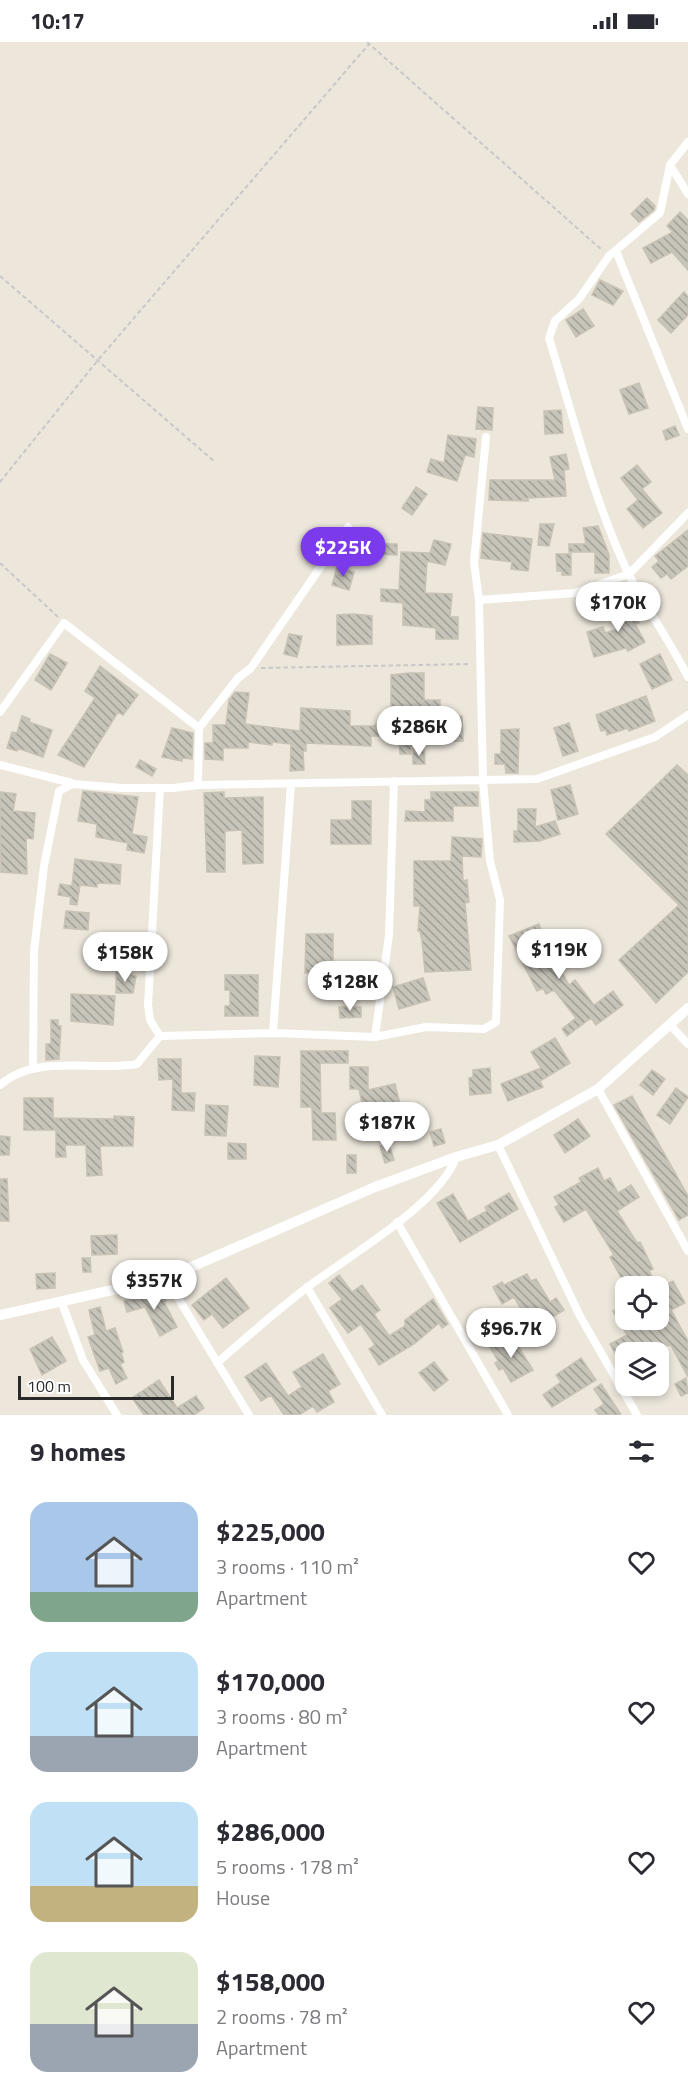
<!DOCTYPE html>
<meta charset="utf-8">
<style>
body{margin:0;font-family:"Titillium Web",sans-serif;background:#f7f7f7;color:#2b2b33;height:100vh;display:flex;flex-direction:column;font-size:22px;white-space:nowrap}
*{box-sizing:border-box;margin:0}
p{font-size:20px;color:#7c7c81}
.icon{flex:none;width:33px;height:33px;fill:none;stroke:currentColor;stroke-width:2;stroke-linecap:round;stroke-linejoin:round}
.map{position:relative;height:1373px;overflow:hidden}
.panel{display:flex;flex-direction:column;background:#fff;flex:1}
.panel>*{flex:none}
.controls{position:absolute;left:615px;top:1234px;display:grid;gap:12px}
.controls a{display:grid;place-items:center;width:54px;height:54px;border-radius:12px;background:#fff;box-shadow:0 3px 9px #0003;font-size:30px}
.scale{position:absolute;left:18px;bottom:15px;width:156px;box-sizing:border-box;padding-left:6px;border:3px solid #2a2a2a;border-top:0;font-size:16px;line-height:21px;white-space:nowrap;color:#2a2a2a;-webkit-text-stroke:4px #fff;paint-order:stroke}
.price{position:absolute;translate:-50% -51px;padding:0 14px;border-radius:21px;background:#fff;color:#222;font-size:20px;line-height:39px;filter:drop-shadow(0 2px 3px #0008)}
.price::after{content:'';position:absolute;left:50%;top:36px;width:18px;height:14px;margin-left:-9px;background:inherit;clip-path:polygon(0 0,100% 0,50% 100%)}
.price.current{background:#7c3aed;color:#fff}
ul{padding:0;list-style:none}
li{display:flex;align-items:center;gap:18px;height:150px;padding:0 30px}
li span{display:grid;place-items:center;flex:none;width:168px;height:120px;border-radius:18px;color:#555}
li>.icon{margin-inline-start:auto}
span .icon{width:72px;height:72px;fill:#fffc;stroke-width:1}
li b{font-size:26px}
h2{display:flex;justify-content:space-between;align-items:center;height:72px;padding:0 30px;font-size:26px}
.status{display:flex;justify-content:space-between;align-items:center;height:42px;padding:0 30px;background:#fff;direction:ltr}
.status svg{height:16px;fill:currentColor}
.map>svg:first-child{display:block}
.building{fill:url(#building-back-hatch);stroke:#c8c2b5;stroke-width:1.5}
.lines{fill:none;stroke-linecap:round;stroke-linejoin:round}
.path{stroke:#c8c8c8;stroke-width:2;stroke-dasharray:4.5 3;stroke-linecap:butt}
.minor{stroke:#fff;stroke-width:8}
.tertiary{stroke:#fff;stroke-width:10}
</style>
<div class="status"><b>10:17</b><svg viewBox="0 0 49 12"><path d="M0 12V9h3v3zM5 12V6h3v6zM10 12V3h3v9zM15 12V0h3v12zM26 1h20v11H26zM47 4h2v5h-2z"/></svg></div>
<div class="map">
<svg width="688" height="1373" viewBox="0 0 688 1373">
<defs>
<pattern id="building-back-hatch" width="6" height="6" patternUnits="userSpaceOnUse" patternTransform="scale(1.5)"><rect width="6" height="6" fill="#c7c4ba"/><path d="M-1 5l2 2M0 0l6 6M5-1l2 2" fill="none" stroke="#a29f97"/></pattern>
</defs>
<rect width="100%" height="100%" fill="#ece6db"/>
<path class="building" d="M 647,156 L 655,164 L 654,168 L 639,180 L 631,172 Z
M 680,170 L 688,178 L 688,228 L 672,210 L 651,221 L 643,206 L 673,190 L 667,184 Z
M 600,238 L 623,249 L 613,263 L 592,253 Z
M 684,250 L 688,255 L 688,273 L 671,291 L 658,278 Z
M 583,267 L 594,284 L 576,295 L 566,278 Z
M 639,341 L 648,366 L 629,372 L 620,348 Z
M 478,365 L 493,366 L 492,388 L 476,387 Z
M 561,368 L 563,391 L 545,392 L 544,369 Z
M 675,384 L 679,393 L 666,398 L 663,389 Z
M 448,393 L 476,397 L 474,415 L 465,413 L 457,439 L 427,430 L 431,417 L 444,421 Z
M 566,412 L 569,427 L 564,428 L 566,454 L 528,456 L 528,459 L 489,458 L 490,438 L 555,438 L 550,415 Z
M 637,423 L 651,440 L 642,447 L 662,471 L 643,486 L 627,467 L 638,458 L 621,436 Z
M 416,445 L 427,452 L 412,473 L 402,466 Z
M 540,482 L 554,482 L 549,504 L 538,503 Z
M 598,484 L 609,513 L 609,531 L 595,531 L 595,510 L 569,510 L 569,502 L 586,502 L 583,486 Z
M 688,488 L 688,524 L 671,537 L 667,532 L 661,536 L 652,525 L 659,519 L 655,514 Z
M 483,491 L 532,497 L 528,529 L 511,527 L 512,520 L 481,516 Z
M 434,498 L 451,502 L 445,523 L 427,519 L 425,551 L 452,552 L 450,575 L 458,575 L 458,597 L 436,597 L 436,586 L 403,583 L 403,561 L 381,559 L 381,547 L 399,548 L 401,510 L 430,511 Z
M 360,502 L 397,502 L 397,513 L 360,511 Z
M 556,512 L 571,512 L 571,533 L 562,533 L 562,529 L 557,529 Z
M 337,525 L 354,530 L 349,548 L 332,543 Z
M 630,558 L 639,581 L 635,582 L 645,600 L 628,609 L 626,606 L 594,615 L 587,590 L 603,585 L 605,591 L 621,586 L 615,569 L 621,567 L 619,562 Z
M 354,572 L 372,574 L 372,602 L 337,603 L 337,573 Z
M 289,592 L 302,594 L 297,615 L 284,612 Z
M 50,612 L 67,621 L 51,648 L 35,638 Z
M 660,612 L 672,638 L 652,647 L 640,622 Z
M 100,624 L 138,653 L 123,673 L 118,670 L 84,725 L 58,713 L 95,656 L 85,649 Z
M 409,631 L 424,631 L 424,658 L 440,658 L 440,672 L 410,672 L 411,712 L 400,712 L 399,694 L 371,694 L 371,704 L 306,701 L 306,709 L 303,709 L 304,728 L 290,729 L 291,702 L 272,700 L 272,703 L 248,700 L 248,706 L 223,706 L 223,718 L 205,717 L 205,701 L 213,701 L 213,683 L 226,683 L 229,658 L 235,650 L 249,651 L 245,682 L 300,689 L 301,666 L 350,669 L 350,684 L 376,684 L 376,682 L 391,682 L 391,633 Z
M 646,654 L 655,679 L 629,689 L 628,686 L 607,693 L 606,688 L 601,689 L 596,673 Z
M 22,674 L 30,677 L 29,680 L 52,688 L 43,715 L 17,706 L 17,709 L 7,706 L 12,690 L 17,691 Z
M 462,674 L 463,699 L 443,700 L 442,675 Z
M 569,681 L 578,709 L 563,714 L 554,686 Z
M 172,686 L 193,691 L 192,717 L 182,716 L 182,719 L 162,715 Z
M 519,687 L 518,731 L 506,731 L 505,722 L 495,722 L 495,712 L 501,712 L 501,688 Z
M 413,707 L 424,707 L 425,722 L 413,722 Z
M 140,718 L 156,727 L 152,734 L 136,725 Z
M 677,723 L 688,733 L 688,930 L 656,961 L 619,918 L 679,863 L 606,792 Z
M 570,743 L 578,772 L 558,778 L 551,748 Z
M 83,749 L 138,755 L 132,792 L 147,795 L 144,811 L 127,808 L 128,801 L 96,795 L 97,782 L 78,779 Z
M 0,750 L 16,752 L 13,769 L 35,771 L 33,797 L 26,796 L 27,832 L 1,830 Z
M 224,750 L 224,756 L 263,755 L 263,821 L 243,822 L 242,788 L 225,789 L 225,830 L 207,830 L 204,751 Z
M 431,750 L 478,750 L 478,764 L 453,764 L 453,779 L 405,779 L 406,769 L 425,770 L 425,758 L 431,758 Z
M 352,759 L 371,759 L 371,802 L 331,802 L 331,778 L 352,778 Z
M 518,767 L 536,767 L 535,785 L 555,779 L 560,792 L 539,799 L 514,800 L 514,789 L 518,789 Z
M 452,795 L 482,797 L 481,815 L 462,814 L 463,839 L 467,838 L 469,860 L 465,861 L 471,928 L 425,930 L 422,899 L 420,889 L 418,889 L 420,864 L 414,864 L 414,819 L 451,819 Z
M 75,817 L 121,823 L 120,842 L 97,841 L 97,845 L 80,843 L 77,863 L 70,862 L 71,855 L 58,853 L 60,842 L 72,844 Z
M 66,869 L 89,871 L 88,888 L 64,886 Z
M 539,882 L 545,901 L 569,943 L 575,938 L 594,963 L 613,949 L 623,963 L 596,983 L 591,976 L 567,994 L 562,987 L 576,976 L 554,948 L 546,952 L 543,946 L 537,949 L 509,894 Z
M 306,892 L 333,892 L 333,931 L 305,931 Z
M 116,930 L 131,931 L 131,933 L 136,934 L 133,951 L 116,951 Z
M 225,933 L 258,933 L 258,974 L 225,974 L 225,964 L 230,964 L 230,948 L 225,948 Z
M 423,936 L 430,958 L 399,967 L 393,945 Z
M 71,952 L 115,954 L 113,983 L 71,979 Z
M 339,965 L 361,965 L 361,975 L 340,976 Z
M 51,978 L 58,978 L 58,984 L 61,984 L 59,1017 L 46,1018 L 46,1002 L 51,1002 Z
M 555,996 L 570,1021 L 540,1039 L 543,1045 L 508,1059 L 501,1042 L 541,1026 L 531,1010 Z
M 301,1009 L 348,1009 L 348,1021 L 320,1021 L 321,1071 L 335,1071 L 336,1098 L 313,1098 L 312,1065 L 301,1065 Z
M 255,1014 L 280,1015 L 278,1045 L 254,1043 Z
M 158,1017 L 181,1017 L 181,1051 L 195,1051 L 194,1069 L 172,1068 L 173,1037 L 159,1038 Z
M 350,1025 L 368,1025 L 368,1048 L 395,1042 L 400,1062 L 364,1071 L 359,1047 L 350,1047 Z
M 490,1026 L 491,1051 L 470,1053 L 469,1036 L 473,1035 L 473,1028 Z
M 652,1028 L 665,1037 L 653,1053 L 640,1043 Z
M 676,1046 L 688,1055 L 670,1082 L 657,1073 Z
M 632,1054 L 688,1154 L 688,1173 L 679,1178 L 614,1063 Z
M 24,1056 L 53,1056 L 53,1076 L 114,1077 L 114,1074 L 134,1075 L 133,1104 L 100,1104 L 102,1133 L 87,1134 L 86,1103 L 65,1103 L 66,1115 L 56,1115 L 56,1088 L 24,1088 Z
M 206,1063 L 228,1064 L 226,1094 L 205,1093 Z
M 578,1077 L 590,1094 L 565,1111 L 554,1093 Z
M 441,1087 L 445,1101 L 434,1104 L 430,1090 Z
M 0,1094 L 10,1095 L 9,1113 L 0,1113 Z
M 228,1101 L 246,1102 L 246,1117 L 228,1117 Z
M 389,1102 L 394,1118 L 385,1121 L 380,1104 Z
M 347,1113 L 356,1113 L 356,1131 L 347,1131 Z
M 598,1126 L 604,1139 L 610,1136 L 618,1151 L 631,1143 L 639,1155 L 617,1169 L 637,1201 L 640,1200 L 653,1227 L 649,1229 L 658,1245 L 626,1245 L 610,1215 L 614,1213 L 586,1167 L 564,1180 L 555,1165 L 559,1163 L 554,1155 L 581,1140 L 579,1136 Z
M 0,1137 L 7,1137 L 9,1179 L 0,1179 Z
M 509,1151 L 518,1167 L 460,1200 L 437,1161 L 453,1152 L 468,1179 L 487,1169 L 485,1165 Z
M 117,1193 L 117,1212 L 92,1213 L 91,1194 Z
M 82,1216 L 90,1216 L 91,1230 L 83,1230 Z
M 55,1231 L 55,1246 L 37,1247 L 36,1232 Z
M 527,1232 L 531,1239 L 536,1237 L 550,1260 L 556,1256 L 564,1268 L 537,1285 L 527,1271 L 524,1272 L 514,1255 L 502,1262 L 493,1245 L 502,1240 L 504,1243 Z
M 339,1233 L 352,1250 L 362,1243 L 380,1268 L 374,1272 L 389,1294 L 405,1284 L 405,1278 L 433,1257 L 448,1282 L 442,1286 L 439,1281 L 414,1302 L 379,1323 L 369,1307 L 375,1303 L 361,1282 L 348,1291 L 330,1266 L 342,1257 L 329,1241 Z
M 226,1236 L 249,1266 L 223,1286 L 212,1272 L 204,1278 L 192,1263 Z
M 673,1239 L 685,1261 L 671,1268 L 688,1299 L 688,1335 L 670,1302 L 656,1311 L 625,1311 L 617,1315 L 610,1302 L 627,1293 L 613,1269 L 626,1262 L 626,1278 L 658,1278 L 658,1247 Z
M 163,1249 L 166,1259 L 164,1260 L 177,1285 L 160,1294 L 145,1265 L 127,1270 L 124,1259 Z
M 100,1265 L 106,1289 L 115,1286 L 123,1310 L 121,1311 L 124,1320 L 120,1322 L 127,1336 L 116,1342 L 109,1326 L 100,1329 L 88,1295 L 95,1293 L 89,1268 Z
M 511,1293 L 533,1328 L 511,1340 L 503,1326 L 499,1328 L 495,1321 L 498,1319 L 490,1305 Z
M 52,1295 L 66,1319 L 42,1333 L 30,1307 Z
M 323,1312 L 340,1342 L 328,1349 L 334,1360 L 317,1370 L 313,1364 L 299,1373 L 284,1373 L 271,1353 L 261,1359 L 245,1335 L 266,1321 L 288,1354 L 302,1345 L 293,1330 Z
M 581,1316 L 596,1338 L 552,1365 L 543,1353 L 561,1340 L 556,1333 Z
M 434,1320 L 448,1338 L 434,1349 L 419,1331 Z
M 686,1336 L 688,1351 L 681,1354 L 675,1342 Z
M 159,1338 L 177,1366 L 196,1354 L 204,1366 L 194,1373 L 144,1373 L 132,1356 Z
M 601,1342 L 620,1371 L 621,1373 L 599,1373 L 595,1368 L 604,1362 L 594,1347 Z"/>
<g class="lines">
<path class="path" d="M 367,0 L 603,209
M 0,234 L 215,420
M 0,440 L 98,318 L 369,2
M 0,521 L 58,575
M 261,626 L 471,622"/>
<path class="minor" d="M 688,100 L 670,123 L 660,171 L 609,214 L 579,257 L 555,279 L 549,296 C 573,374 593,456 628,531 C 645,565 670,599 688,635
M 670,123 L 688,152
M 616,209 L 688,387
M 479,558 L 575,551 L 629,532 L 688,471
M 0,670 L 64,581 L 199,686 L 198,743
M 199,686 L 238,636 L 251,626 L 348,485
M 0,723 L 72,741
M 160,746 L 148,963 L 150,978 L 160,994 L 273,991 L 375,995 L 426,985 L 484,987 L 496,980 L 500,858 L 490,819 L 483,739 L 479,558 L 474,520 L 486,395
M 671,984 L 688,1002
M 273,991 L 291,742
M 375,995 L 389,893 L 394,739
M 33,1025 L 34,909 L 44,824 L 59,749 L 73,742 L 122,746 L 173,746 L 198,743 L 537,737 L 655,695 L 688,673
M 0,1043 C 36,1011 93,1030 137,1022 L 160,994
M 598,1047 L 688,1209
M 498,1103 L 581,1276 L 637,1373
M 397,1180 L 508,1373
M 166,1236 L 249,1373
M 307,1245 L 382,1373
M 62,1261 L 83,1318 L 117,1373
M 217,1321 C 247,1295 277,1268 309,1244 C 349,1214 441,1161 456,1115"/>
<path class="tertiary" d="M 0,1273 L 166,1236 L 375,1145 L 456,1115 L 498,1103 L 598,1047 L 688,966"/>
</g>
</svg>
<div class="controls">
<a><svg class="icon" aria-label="locate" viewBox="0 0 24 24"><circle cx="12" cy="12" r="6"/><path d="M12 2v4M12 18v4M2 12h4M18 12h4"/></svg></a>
<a><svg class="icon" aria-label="layers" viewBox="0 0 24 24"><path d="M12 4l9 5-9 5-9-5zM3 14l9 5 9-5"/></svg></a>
</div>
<div class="scale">100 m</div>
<b class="price current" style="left:343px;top:536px">$225K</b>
<b class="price" style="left:618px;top:591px">$170K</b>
<b class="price" style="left:419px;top:715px">$286K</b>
<b class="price" style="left:559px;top:938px">$119K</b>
<b class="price" style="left:125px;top:941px">$158K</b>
<b class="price" style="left:350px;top:970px">$128K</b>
<b class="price" style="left:387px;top:1111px">$187K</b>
<b class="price" style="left:154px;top:1269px">$357K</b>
<b class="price" style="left:511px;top:1317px">$96.7K</b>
</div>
<section class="panel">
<h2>9 homes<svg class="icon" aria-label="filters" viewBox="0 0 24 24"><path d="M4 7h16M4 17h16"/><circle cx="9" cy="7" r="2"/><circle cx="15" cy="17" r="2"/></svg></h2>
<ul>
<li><span style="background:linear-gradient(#a9c7e8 75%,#7fa58c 0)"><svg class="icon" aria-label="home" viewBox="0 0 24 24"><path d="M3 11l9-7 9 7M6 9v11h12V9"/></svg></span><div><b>$225,000</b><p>3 rooms · 110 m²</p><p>Apartment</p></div><svg class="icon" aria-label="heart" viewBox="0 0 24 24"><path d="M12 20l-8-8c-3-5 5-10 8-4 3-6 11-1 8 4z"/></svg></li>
<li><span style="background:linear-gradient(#bfe0f5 70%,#9aa5b1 0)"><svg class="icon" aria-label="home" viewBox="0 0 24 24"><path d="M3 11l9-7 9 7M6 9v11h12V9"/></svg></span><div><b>$170,000</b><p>3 rooms · 80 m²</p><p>Apartment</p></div><svg class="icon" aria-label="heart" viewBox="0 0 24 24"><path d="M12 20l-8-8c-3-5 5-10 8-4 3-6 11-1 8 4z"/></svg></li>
<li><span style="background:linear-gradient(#bfe0f5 70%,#c2b280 0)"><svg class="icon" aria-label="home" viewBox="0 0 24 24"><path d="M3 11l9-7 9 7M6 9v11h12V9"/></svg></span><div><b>$286,000</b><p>5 rooms · 178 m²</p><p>House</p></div><svg class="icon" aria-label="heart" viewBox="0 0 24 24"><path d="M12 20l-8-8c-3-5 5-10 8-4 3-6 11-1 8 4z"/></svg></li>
<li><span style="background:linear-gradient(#dfe7d0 60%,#9aa5b1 0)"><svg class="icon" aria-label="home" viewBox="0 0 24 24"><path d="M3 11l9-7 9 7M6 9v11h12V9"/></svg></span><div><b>$158,000</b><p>2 rooms · 78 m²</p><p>Apartment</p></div><svg class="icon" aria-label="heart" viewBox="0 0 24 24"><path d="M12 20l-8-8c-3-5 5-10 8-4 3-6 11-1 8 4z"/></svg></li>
</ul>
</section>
